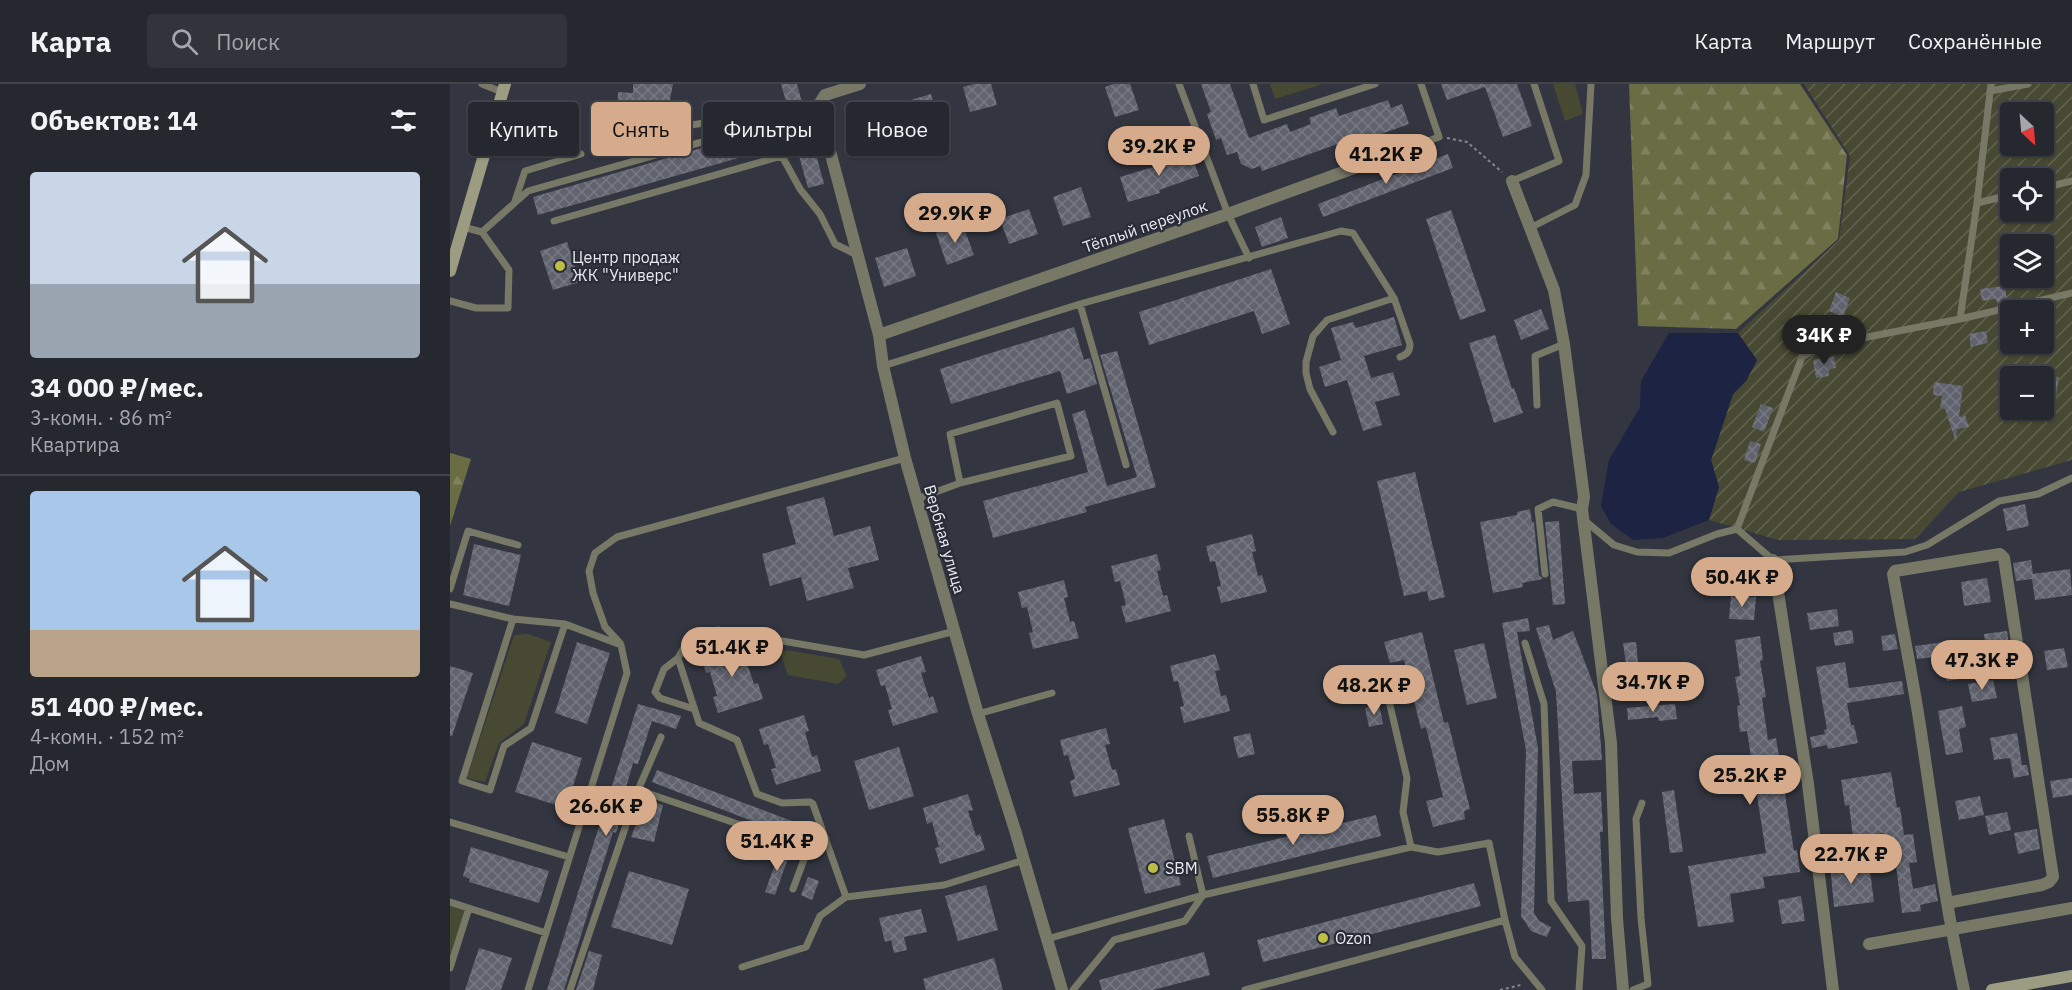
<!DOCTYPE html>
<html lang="ru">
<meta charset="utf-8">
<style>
body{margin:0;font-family:"IBM Plex Sans",sans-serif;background:#32343c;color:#f1f3f6;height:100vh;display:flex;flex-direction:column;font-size:22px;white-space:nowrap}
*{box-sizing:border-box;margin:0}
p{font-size:20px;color:#a4a6ab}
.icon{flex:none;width:33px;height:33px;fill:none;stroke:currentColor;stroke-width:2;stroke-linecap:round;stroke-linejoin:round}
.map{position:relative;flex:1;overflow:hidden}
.side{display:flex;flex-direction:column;background:#262830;width:450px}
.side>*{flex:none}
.guide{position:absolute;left:18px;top:18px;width:570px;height:54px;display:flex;gap:12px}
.needle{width:39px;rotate:154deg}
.fabs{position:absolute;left:1550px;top:18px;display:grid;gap:12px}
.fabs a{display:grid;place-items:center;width:54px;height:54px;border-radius:6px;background:#262830;box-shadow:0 2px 4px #0004,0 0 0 2px #42444c;font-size:30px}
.price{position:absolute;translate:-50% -51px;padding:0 14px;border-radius:21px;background:#d6ab8b;color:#111;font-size:20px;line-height:39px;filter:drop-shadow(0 2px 3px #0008)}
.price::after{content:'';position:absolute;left:50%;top:36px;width:18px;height:14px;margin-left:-9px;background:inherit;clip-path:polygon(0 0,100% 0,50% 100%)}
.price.on{background:#222;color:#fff}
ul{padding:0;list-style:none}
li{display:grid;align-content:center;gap:12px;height:318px;padding:0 30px}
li+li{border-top:2px solid #42444c}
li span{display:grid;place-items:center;height:186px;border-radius:6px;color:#555}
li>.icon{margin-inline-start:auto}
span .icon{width:108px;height:108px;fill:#fffc;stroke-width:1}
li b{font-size:26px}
h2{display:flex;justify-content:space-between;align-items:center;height:72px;padding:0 30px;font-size:26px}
.pill{padding:0 21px;border-radius:6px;background:#262830;box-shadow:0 2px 4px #0004,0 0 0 2px #42444c;font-size:21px;line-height:54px}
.pill.on{background:#d6ab8b;color:#111}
header{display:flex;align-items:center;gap:36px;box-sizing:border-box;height:84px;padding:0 30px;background:#262830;border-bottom:2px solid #42444c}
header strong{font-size:28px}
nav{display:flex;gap:33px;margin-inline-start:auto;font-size:21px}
.search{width:420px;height:54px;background:#32343c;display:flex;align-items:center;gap:15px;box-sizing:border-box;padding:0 21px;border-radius:6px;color:#a4a6ab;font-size:22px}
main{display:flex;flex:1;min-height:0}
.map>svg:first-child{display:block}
.forest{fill:url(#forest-firs)}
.park{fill:#474932}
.garden{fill:url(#garden-furrows);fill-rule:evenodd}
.water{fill:#1d2342}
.building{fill:url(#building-cross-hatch)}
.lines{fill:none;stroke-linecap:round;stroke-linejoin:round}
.path{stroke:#84878f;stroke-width:2;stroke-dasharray:3 3;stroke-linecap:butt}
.service{stroke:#777866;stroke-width:7}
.minor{stroke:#777866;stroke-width:12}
.secondary{stroke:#9b9c81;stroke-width:12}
.poi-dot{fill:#bcbf43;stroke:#292c36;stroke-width:2}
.labels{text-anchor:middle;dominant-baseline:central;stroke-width:4.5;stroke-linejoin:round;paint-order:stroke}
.street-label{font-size:16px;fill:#e6e8ef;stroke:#292c36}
.poi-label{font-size:16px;fill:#e6e8ef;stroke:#292c36;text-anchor:start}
</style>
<header>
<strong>Карта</strong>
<div class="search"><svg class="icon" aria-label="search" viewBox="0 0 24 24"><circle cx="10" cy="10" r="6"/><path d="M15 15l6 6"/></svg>Поиск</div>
<nav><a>Карта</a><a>Маршрут</a><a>Сохранённые</a></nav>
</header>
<main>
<section class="side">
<h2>Объектов: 14<svg class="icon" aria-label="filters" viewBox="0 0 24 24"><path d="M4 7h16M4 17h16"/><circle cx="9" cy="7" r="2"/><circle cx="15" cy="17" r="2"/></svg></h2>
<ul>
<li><span style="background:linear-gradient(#c9d6e8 60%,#9aa5b1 0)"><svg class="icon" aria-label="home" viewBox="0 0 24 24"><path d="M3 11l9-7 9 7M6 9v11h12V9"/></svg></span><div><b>34 000 ₽/мес.</b><p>3-комн. · 86 m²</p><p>Квартира</p></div></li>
<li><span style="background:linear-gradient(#a9c7e8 75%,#b9a48a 0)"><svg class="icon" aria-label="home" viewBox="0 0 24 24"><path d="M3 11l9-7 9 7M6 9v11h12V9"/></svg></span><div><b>51 400 ₽/мес.</b><p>4-комн. · 152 m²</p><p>Дом</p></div></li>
</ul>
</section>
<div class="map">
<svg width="1622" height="906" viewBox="0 0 1622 906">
<defs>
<pattern id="forest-firs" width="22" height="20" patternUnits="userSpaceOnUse" patternTransform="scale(1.5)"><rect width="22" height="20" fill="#6a6c44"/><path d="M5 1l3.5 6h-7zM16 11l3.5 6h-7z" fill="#7f815f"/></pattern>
<pattern id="garden-furrows" width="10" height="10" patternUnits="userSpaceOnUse" patternTransform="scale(1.5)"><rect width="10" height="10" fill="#474932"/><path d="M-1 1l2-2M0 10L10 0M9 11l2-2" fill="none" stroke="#626350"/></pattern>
<pattern id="building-cross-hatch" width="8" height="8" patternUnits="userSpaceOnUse" patternTransform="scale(1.5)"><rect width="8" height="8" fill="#60636e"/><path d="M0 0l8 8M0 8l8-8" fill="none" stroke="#777983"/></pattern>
</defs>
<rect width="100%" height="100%" fill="#333640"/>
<path class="forest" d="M 1179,0 L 1350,0 L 1397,71 L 1388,155 L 1286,245 L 1188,242 Z
M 0,369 L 21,375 L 0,442 Z"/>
<path class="park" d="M 820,0 L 873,0 L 825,15 Z
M 1103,0 L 1125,0 L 1133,30 L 1115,37 Z
M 78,550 L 101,558 L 74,640 L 49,659 L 35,698 L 17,694 L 64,551 Z
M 337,566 L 389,575 L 397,592 L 388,600 L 338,591 L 331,571 L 331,568 Z
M 0,821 L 16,826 L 0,875 Z"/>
<path class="garden" d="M 1354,0 L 1622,0 L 1622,376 L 1509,408 L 1465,455 L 1328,456 L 1259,436 L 1269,403 L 1261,376 L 1283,310 L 1296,297 L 1307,277 L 1288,249 L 1389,156 L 1400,72 ZM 1560,28 L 1593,28 L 1593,62 L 1560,62 ZM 1560,94 L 1593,94 L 1593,128 L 1560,128 ZM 1560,160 L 1593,160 L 1593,194 L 1560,194 ZM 1560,226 L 1593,226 L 1593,260 L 1560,260 ZM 1560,292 L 1593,292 L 1593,326 L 1560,326 Z"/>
<path class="water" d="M 1219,249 L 1288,249 L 1307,276 L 1296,297 L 1283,310 L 1261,376 L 1269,403 L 1259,436 L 1213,454 L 1183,456 L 1161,440 L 1151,422 L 1159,376 L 1190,323 L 1191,297 Z"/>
<path class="building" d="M 183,0 L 223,0 L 217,32 L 194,29 L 193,38 L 167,36 L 168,8 L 183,9 Z
M 331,0 L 347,0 L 374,100 L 358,104 L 345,58 L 88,131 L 83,113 L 342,38 Z
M 524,0 L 541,0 L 547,21 L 520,28 L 513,3 Z
M 664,0 L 680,0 L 689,26 L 665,33 L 655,3 Z
M 751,0 L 780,0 L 799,54 L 837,40 L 840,48 L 861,40 L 859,34 L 886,24 L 889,32 L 938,16 L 941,24 L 952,20 L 959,40 L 909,58 L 907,53 L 812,87 L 810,82 L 802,85 L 791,80 L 787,68 L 777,71 L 771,54 L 766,56 L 757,30 L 761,28 Z
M 991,0 L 1067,0 L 1082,42 L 1053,53 L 1035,3 L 997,16 Z
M 481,10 L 488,37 L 461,44 L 454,18 Z
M 428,28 L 435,53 L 407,60 L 399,36 Z
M 101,35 L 122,41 L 119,51 L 98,45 Z
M 740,67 L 749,92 L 709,106 L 710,109 L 678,118 L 670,93 L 720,78 L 719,74 Z
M 998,70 L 1003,84 L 873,133 L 868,120 Z
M 631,103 L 641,133 L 613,142 L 603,113 Z
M 579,125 L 588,150 L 559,160 L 550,135 Z
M 1001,126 L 1036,227 L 1010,236 L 976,135 Z
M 831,133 L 838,154 L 812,163 L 805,143 Z
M 512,139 L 524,171 L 497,181 L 486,149 Z
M 117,158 L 130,198 L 103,206 L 90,167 Z
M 457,164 L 466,192 L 434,203 L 425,174 Z
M 821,185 L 840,240 L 812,250 L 804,227 L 699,261 L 689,228 Z
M 1555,202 L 1557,218 L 1548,220 L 1546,215 L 1532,217 L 1530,205 Z
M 1386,208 L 1400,214 L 1393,233 L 1379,227 Z
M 1091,225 L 1099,245 L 1071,256 L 1064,236 Z
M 944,233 L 952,261 L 914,272 L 921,294 L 943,288 L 950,311 L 925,318 L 932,341 L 913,347 L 897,296 L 875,303 L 869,283 L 891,276 L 881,244 L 903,238 L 906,244 Z
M 624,243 L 634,276 L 640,274 L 647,300 L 617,310 L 610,287 L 501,320 L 490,285 Z
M 1536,247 L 1538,259 L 1521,263 L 1519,250 Z
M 1045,251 L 1062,305 L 1064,304 L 1073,329 L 1044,339 L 1019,259 Z
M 667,267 L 706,403 L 635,423 L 637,428 L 543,454 L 533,417 L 638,388 L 622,330 L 635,326 L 657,402 L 687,393 L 650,271 Z
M 1384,272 L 1386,284 L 1378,285 L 1379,292 L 1366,294 L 1363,276 Z
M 1593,292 L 1609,293 L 1605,319 L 1593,318 Z
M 1484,298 L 1513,302 L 1509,333 L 1515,331 L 1519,343 L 1507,345 L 1506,358 L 1495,325 L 1490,324 L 1492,312 L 1483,311 Z
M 1311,320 L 1323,324 L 1314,348 L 1302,343 Z
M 1300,357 L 1311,360 L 1305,379 L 1294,376 Z
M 965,388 L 995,513 L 979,517 L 977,507 L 954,512 L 927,397 Z
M 374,413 L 384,452 L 420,442 L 429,476 L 398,484 L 404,504 L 357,517 L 351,493 L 320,502 L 312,470 L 346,460 L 336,423 Z
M 1575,420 L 1579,442 L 1557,447 L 1553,425 Z
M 1080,425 L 1082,438 L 1084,438 L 1089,491 L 1093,495 L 1072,499 L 1073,503 L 1043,509 L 1030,438 L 1067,431 L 1067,428 Z
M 1109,437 L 1115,520 L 1103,521 L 1095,438 Z
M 802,450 L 806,467 L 802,468 L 808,492 L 812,491 L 817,508 L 771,519 L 767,503 L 771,502 L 765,477 L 760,478 L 756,462 Z
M 24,460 L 71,471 L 59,522 L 13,511 Z
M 707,470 L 711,486 L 707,487 L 713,512 L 717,511 L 721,527 L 676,539 L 671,522 L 676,521 L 670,497 L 665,498 L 661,482 Z
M 1581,476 L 1583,490 L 1620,485 L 1622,511 L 1585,516 L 1582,495 L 1566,497 L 1563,479 Z
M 1537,494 L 1541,518 L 1514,522 L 1511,498 Z
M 614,496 L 618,513 L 614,514 L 620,538 L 624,537 L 629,554 L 583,565 L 579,549 L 583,548 L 577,523 L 572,524 L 568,508 Z
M 1281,512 L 1306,513 L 1304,536 L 1279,535 Z
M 1387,525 L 1389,542 L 1360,546 L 1357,529 Z
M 1078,534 L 1080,547 L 1067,548 L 1088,664 L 1084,829 L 1089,837 L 1101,843 L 1097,853 L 1081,847 L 1071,832 L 1076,666 L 1052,539 Z
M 1099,541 L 1103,556 L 1123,547 L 1147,610 L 1152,676 L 1122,677 L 1124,710 L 1151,708 L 1153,748 L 1150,748 L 1156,875 L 1142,875 L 1139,816 L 1118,818 L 1106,608 L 1086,544 Z
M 1402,546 L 1404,559 L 1385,562 L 1383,549 Z
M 1557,547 L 1559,561 L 1536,564 L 1534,550 Z
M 972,548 L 994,639 L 998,638 L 1020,725 L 1014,727 L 1015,735 L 983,743 L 976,717 L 993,713 L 976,643 L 971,645 L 954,576 L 940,579 L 934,558 Z
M 1445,550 L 1448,565 L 1433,567 L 1431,552 Z
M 1310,552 L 1313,576 L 1310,577 L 1316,613 L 1312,614 L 1318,656 L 1326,654 L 1344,767 L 1347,766 L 1350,788 L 1313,793 L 1315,804 L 1280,810 L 1284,838 L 1248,843 L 1238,782 L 1316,769 L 1297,647 L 1290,648 L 1287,622 L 1290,621 L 1285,593 L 1290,592 L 1285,556 Z
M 1510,556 L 1517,594 L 1497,597 L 1493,572 L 1467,575 L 1465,562 Z
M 127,558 L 160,569 L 137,640 L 105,629 Z
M 1186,558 L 1188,579 L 1176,580 L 1173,559 Z
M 296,559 L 301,575 L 296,576 L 304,600 L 308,599 L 313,615 L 268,629 L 263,613 L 267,612 L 260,588 L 256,589 L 251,573 Z
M 1034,559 L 1047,614 L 1017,621 L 1004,566 Z
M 1614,564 L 1618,583 L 1597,586 L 1594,567 Z
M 765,570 L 770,586 L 765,587 L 771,612 L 776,611 L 780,627 L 734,639 L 730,623 L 734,622 L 728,597 L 724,598 L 720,582 Z
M 471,572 L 476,588 L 471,589 L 479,614 L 483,612 L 488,628 L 443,642 L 438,626 L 442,625 L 435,601 L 431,602 L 426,586 Z
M 1395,578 L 1399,604 L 1452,597 L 1454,610 L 1397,619 L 1401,641 L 1404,641 L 1408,659 L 1378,665 L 1377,661 L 1362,664 L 1360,653 L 1375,650 L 1374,646 L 1377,645 L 1366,583 Z
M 0,582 L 23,589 L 2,652 L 0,652 Z
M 1543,596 L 1547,614 L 1522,618 L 1518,600 Z
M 188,620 L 231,632 L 226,645 L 202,637 L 188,680 L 183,679 L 174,711 L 178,712 L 166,749 L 163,748 L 114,906 L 97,906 Z
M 929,620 L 933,640 L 919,643 L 915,624 Z
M 1225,620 L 1227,635 L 1209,637 L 1208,633 L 1178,636 L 1177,624 Z
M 1512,622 L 1516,643 L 1509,645 L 1513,668 L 1496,671 L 1488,627 Z
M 354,631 L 359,647 L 355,648 L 362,673 L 367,671 L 371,687 L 326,701 L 321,685 L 326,684 L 318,660 L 314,661 L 309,645 Z
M 656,644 L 660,660 L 655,661 L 662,686 L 666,685 L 670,701 L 624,713 L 620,697 L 625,695 L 618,671 L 614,672 L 610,656 Z
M 800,649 L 805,670 L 788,674 L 783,653 Z
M 1567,649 L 1572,681 L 1577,681 L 1579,691 L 1564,694 L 1560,674 L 1544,676 L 1540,654 Z
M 82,658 L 132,674 L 116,724 L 65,708 Z
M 449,663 L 464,712 L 419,726 L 404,677 Z
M 207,686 L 350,740 L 345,754 L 202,698 Z
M 1441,688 L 1447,724 L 1450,723 L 1454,751 L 1463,750 L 1467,778 L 1459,779 L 1463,805 L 1485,800 L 1488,817 L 1470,821 L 1471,827 L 1452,829 L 1446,781 L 1439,782 L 1434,749 L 1403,753 L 1399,721 L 1395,722 L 1391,696 Z
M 1622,694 L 1622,711 L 1603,714 L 1600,697 Z
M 1224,706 L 1233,768 L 1220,769 L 1212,708 Z
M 518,710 L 523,726 L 518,727 L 526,752 L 530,750 L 535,766 L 490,780 L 485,764 L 489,763 L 482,738 L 477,740 L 473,724 Z
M 1530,712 L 1534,731 L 1509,736 L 1505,717 Z
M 195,716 L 213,721 L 204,758 L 181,753 Z
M 1557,728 L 1561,746 L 1539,751 L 1535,732 Z
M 926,731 L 931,752 L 763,794 L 757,772 Z
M 714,735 L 731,801 L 695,810 L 678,744 Z
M 1587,745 L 1590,765 L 1568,770 L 1564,749 Z
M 21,763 L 99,787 L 89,819 L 19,798 L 20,795 L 13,792 Z
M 330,766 L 340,769 L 325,811 L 315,808 Z
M 1390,778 L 1391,784 L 1419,779 L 1424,818 L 1384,823 L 1380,780 Z
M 179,787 L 239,805 L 222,861 L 161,843 Z
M 358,793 L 369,797 L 362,816 L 351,811 Z
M 1024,799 L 1031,822 L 813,878 L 807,856 Z
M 536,801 L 548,846 L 508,857 L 495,812 Z
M 1351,812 L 1355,837 L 1332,840 L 1328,816 Z
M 471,825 L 477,848 L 454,853 L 457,866 L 444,869 L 441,856 L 435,858 L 429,834 Z
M 29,864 L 62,874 L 51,906 L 15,906 Z
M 139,867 L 152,871 L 143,906 L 126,906 Z
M 754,868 L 760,891 L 703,906 L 652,906 L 649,896 Z
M 544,874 L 553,906 L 476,906 L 473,895 Z"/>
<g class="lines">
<path class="path" d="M 997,54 L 1017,58 L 1052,88
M 1050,906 L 1071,901"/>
<path class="service" d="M 32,0 L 52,8
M 729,0 L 778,130 L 799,174
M 803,0 L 814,36 L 925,0
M 1540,7 L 1578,0
M 970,60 L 989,53 L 971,0
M 153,65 L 241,41 L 268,37 L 277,51
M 1062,97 L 1109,77 L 1084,0
M 1593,104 L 1622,97
M 65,117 L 75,87 L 131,70
M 1527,119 L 1560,111
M 104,137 L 332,72 L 350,105 L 370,130 L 385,160 L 407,171
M 1080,144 L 1125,121 L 1136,91 L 1141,0
M 32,148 L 78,107 L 330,36
M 944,214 L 960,260 C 960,268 957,270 950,273
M 0,217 L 26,224 L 58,224 L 59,186 L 32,148 L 13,143
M 630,220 L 676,381
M 1510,235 L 1527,119 L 1541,0
M 433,282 L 630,220 L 891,147 L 903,149 L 944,214 L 877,236 L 863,252 L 856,278 L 856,289 L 860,305 L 883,348
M 1087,321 L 1085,272 L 1114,260
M 467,415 L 510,399 L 621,372 L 607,319 L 500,350 L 510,399
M 1134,436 L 1164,461 L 1187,468 L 1219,469 L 1267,450 L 1287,445 L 1323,476 L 1455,468 L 1477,461 L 1549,417 L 1588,410 L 1622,394
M 1287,445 L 1352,273 L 1371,262 L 1510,235 L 1622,209
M 1095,490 L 1088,425 L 1103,418 L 1132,425
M 0,505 L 18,447 L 68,461
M 0,520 L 63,535 L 115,540 L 171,561 L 177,589 L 78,906
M 63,535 L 12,697 L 40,706 L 54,662 L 81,644 L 115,540
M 505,547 L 414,571 L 268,546 L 239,555 L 228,574 L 249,639 L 287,656 L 307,710 L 332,719 L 360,718 L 363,720 L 396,813 L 494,801 L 574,776
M 170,559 L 155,543 L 143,509 L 139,487 L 145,469 L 167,453 L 455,374
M 1075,559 L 1094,620 L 1101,817 L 1132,862 L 1129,906
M 228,574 L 214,585 L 205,608 L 210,614 L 244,625
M 936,604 L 957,694 L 953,728 L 961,763
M 528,630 L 602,609
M 188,706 L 335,756
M 0,738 L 119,773
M 343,805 L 359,762 L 376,755
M 0,818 L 96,849
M 597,855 L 753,811 L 739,752
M 292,883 L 356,863 L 370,832 L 396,813
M 0,884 L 19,824
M 120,906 L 188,706 L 211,653
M 623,906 L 664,856 L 735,837 L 753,811 L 961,763 L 988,768 L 1039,759 L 1055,836
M 795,906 L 1055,836 L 1065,873 L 1092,906
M 1183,906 L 1198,900 L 1191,834 L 1186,735 L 1192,719"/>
<path class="minor" d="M 410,0 L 375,11 L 368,22 L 429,251 L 433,282 L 455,374 L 528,630 L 565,746 L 612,906
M 1062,97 L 1104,206 L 1114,260 L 1134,413 L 1132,425 L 1161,659 L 1167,834 L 1173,906
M 429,251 L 778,130 L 970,60
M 1323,476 L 1358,700 L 1383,906
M 1497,819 L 1592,801 L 1599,798 L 1603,793 L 1554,474 L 1550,470 L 1445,487 L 1443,490 C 1452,542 1463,595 1471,648 C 1484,734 1495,821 1514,906
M 1419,860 L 1622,824"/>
<path class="secondary" d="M 0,187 L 55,0
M 1542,906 L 1622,892"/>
</g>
<g class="poi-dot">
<circle cx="110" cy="182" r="6"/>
<circle cx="703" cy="784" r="6"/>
<circle cx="873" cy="854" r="6"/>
</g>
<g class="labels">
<g class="street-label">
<text transform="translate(695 142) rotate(-19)">Тёплый переулок</text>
<text transform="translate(495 455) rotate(74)">Вербная улица</text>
</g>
<g class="poi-label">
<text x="122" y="173">Центр продаж<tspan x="122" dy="18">ЖК "Универс"</tspan></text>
<text x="715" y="784">SBM</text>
<text x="885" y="854">Ozon</text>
</g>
</g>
</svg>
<div class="fabs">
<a><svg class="needle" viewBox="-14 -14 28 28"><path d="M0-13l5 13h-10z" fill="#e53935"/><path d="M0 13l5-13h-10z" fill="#a4a6ab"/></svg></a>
<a><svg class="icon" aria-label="locate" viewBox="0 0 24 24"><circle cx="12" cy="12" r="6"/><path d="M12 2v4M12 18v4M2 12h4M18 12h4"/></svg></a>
<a><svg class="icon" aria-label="layers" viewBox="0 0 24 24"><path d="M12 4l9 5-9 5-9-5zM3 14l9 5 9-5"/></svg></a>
<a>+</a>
<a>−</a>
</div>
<b class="price" style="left:709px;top:93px">39.2K ₽</b>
<b class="price" style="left:936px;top:101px">41.2K ₽</b>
<b class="price" style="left:505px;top:160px">29.9K ₽</b>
<b class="price on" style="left:1374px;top:282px">34K ₽</b>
<b class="price" style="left:1292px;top:524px">50.4K ₽</b>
<b class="price" style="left:282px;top:594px">51.4K ₽</b>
<b class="price" style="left:1532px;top:607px">47.3K ₽</b>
<b class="price" style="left:1203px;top:629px">34.7K ₽</b>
<b class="price" style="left:924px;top:632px">48.2K ₽</b>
<b class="price" style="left:1300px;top:722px">25.2K ₽</b>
<b class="price" style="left:156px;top:753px">26.6K ₽</b>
<b class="price" style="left:843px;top:762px">55.8K ₽</b>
<b class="price" style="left:327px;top:788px">51.4K ₽</b>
<b class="price" style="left:1401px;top:801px">22.7K ₽</b>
<div class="guide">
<a class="pill">Купить</a>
<a class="pill on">Снять</a>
<a class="pill">Фильтры</a>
<a class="pill">Новое</a>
</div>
</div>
</main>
